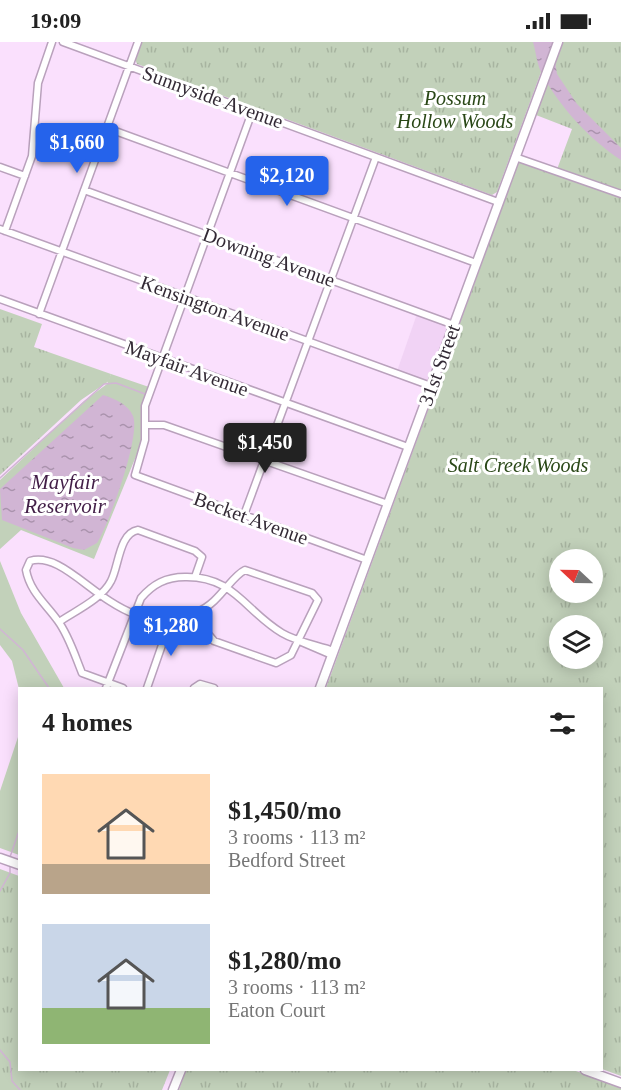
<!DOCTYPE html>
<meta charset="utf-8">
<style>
body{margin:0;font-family:"Times New Roman",serif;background:#f2f2f2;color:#222;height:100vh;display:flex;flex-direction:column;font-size:22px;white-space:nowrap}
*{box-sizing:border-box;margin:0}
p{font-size:20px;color:#767676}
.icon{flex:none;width:33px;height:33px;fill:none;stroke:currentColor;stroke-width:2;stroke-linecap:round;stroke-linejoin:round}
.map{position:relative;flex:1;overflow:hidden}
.side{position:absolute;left:18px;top:645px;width:585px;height:384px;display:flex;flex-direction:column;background:#fff;border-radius:0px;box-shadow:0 3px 15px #0003}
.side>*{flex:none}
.needle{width:39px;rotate:292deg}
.buttons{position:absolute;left:549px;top:507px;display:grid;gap:12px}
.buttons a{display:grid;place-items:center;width:54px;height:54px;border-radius:50%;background:#fff;box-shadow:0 3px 15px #0003;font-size:30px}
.price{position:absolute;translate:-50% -51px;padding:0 14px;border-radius:6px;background:#2563eb;color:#fff;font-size:20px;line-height:39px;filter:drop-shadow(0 2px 3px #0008)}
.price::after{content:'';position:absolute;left:50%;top:36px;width:18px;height:14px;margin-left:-9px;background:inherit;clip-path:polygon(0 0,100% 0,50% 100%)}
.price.on{background:#222;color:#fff}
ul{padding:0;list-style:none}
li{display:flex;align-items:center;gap:18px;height:150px;padding:0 24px}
li span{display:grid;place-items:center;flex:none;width:168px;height:120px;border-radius:0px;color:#555}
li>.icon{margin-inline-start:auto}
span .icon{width:72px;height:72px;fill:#fffc;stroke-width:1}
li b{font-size:26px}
h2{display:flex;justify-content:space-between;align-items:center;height:72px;padding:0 24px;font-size:26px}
.status{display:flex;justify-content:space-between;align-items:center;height:42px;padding:0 30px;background:#fff;direction:ltr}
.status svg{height:16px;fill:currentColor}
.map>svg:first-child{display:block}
.built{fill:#f1d3f5}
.grass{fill:#c2d1ba}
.park{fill:url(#park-tufts);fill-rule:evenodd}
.water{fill:url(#water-ripples)}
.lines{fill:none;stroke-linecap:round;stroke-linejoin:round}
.stream{stroke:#d1b5d4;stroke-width:1.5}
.minor-casing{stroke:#b9a1bc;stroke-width:9}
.major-casing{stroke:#b9a1bc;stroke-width:11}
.minor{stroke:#fff;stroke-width:6}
.major{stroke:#fff;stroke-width:8}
.labels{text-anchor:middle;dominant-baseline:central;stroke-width:6;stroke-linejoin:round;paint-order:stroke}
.street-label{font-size:20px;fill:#332a35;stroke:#fff}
.park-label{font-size:20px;font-style:italic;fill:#294716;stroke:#fff}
.water-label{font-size:21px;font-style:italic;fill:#421e47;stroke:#fff}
</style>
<div class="status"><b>19:09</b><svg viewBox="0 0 49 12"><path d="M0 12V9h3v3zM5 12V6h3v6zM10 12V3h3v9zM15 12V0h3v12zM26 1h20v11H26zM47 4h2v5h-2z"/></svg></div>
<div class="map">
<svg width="621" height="1048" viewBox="0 0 621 1048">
<defs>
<pattern id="park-tufts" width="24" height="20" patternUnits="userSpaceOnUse" patternTransform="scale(1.5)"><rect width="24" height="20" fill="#c2d1ba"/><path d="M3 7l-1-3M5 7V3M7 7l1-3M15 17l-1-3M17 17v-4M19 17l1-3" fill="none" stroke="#a7b4a0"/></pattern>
<pattern id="water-ripples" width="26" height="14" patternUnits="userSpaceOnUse" patternTransform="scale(1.5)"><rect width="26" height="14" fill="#d1b5d4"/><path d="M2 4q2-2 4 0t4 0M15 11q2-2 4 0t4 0" fill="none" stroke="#aa93ad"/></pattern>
</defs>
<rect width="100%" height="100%" fill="#fae0fd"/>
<path class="built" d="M 418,269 L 449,281 L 426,343 L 396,332 Z"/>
<path class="grass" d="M 111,332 L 149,345 L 141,369 L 141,402 L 94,517 L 21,488 L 0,507 L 0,438 L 84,359 L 107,342 Z
M 0,519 L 21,571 L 64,646 L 19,647 L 12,619 L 0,603 Z
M 19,692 L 19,813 L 0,806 L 0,749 Z"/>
<path class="park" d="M 141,0 L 552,0 L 497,150 L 492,153 L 137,22 L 135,17 Z
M 563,0 L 621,0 L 621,1034 L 602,1027 L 602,646 L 326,646 L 520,117 L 556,130 L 572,87 L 536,73 ZM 560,518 L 592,518 L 592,550 L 560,550 ZM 560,584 L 592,584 L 592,616 L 560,616 Z
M 0,267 L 42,282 L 34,305 L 111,332 L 109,339 L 81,358 L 0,433 Z
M 0,827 L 19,834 L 20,1028 L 170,1028 L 162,1048 L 0,1048 Z
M 186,1028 L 573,1028 L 621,1045 L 621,1048 L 179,1048 Z"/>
<path class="water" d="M 533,0 L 552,0 L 557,32 L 577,62 L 621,106 L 621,118 C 589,97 560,65 542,32 C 537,23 536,10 533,0 Z
M 103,353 C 115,357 128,362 133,374 C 141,394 109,482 97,501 L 84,508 L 73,506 L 2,478 L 0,447 Z"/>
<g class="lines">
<path class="stream" d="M 0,436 L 104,342 L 116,341 L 145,352
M 0,587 L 23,608 L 49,646
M 10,815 L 20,786
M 0,849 L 10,831 L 10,823
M 0,1008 L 10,1020 L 12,1039 L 20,1048"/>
<defs>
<path id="minor" d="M 63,0 L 498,160
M 252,70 L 145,364 L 145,398 L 135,433 L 367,518
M 107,86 L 476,221
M 515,115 L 621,152
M 0,125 L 25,134
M 84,148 L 454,283
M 0,187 L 431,344
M 5,189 L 32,114 L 38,41 L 52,0
M 0,257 L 408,405
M 39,272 L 138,0
M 145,383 L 164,383 L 388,462
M 244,473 L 376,115
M 59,580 C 75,569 102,557 111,539 C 119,524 119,491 138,488 L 195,509 L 202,515 L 195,535
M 297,598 L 332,613
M 106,646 L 141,556 C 153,542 166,535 185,535 C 234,534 245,569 282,591 C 297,600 317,603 334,609
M 123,646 L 82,631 C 75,614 69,594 58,579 C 46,562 30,550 26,528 L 30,519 C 75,506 117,605 197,570 C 220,561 230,535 245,528 L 312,551 L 318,558 L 291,613 L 276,621 L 214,599 L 203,586 L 197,571
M 147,646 L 162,603 L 162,577
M 194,646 L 200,642 L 214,646"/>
<path id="major" d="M 320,646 L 558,0
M 0,816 L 20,823
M 585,1028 L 621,1041
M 173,1048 L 181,1028"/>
</defs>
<use href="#minor" class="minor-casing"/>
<use href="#major" class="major-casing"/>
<use href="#minor" class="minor"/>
<use href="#major" class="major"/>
</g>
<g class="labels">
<g class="street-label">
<text transform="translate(213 55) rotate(20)">Sunnyside Avenue</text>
<text transform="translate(269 215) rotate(20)">Downing Avenue</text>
<text transform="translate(215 266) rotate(20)">Kensington Avenue</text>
<text transform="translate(439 323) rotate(-70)">31st Street</text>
<text transform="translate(187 326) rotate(20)">Mayfair Avenue</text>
<text transform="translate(251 476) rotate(20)">Becket Avenue</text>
</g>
<g class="park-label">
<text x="455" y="56">Possum<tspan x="455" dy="23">Hollow Woods</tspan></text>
<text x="518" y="423">Salt Creek Woods</text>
</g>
<g class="water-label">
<text x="65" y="440">Mayfair<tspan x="65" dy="24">Reservoir</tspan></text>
</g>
</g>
</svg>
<div class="buttons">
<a><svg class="needle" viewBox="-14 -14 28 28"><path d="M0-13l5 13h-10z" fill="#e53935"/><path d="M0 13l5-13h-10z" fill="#767676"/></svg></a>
<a><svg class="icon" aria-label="layers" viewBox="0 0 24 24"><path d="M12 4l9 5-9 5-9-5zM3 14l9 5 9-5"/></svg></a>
</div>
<b class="price" style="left:77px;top:132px">$1,660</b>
<b class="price" style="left:287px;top:165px">$2,120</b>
<b class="price on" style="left:265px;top:432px">$1,450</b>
<b class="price" style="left:171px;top:615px">$1,280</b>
<section class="side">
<h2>4 homes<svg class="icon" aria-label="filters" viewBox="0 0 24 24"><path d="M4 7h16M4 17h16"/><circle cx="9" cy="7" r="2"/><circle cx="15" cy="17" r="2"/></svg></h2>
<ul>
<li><span style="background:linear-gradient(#ffd9b3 75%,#b9a48a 0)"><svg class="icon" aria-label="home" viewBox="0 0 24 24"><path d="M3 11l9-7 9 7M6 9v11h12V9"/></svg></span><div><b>$1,450/mo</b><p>3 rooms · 113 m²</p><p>Bedford Street</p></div></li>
<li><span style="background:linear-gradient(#c9d6e8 70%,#8fb573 0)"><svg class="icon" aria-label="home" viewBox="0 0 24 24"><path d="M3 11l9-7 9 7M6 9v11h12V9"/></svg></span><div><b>$1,280/mo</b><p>3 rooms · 113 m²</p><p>Eaton Court</p></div></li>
</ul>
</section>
</div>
